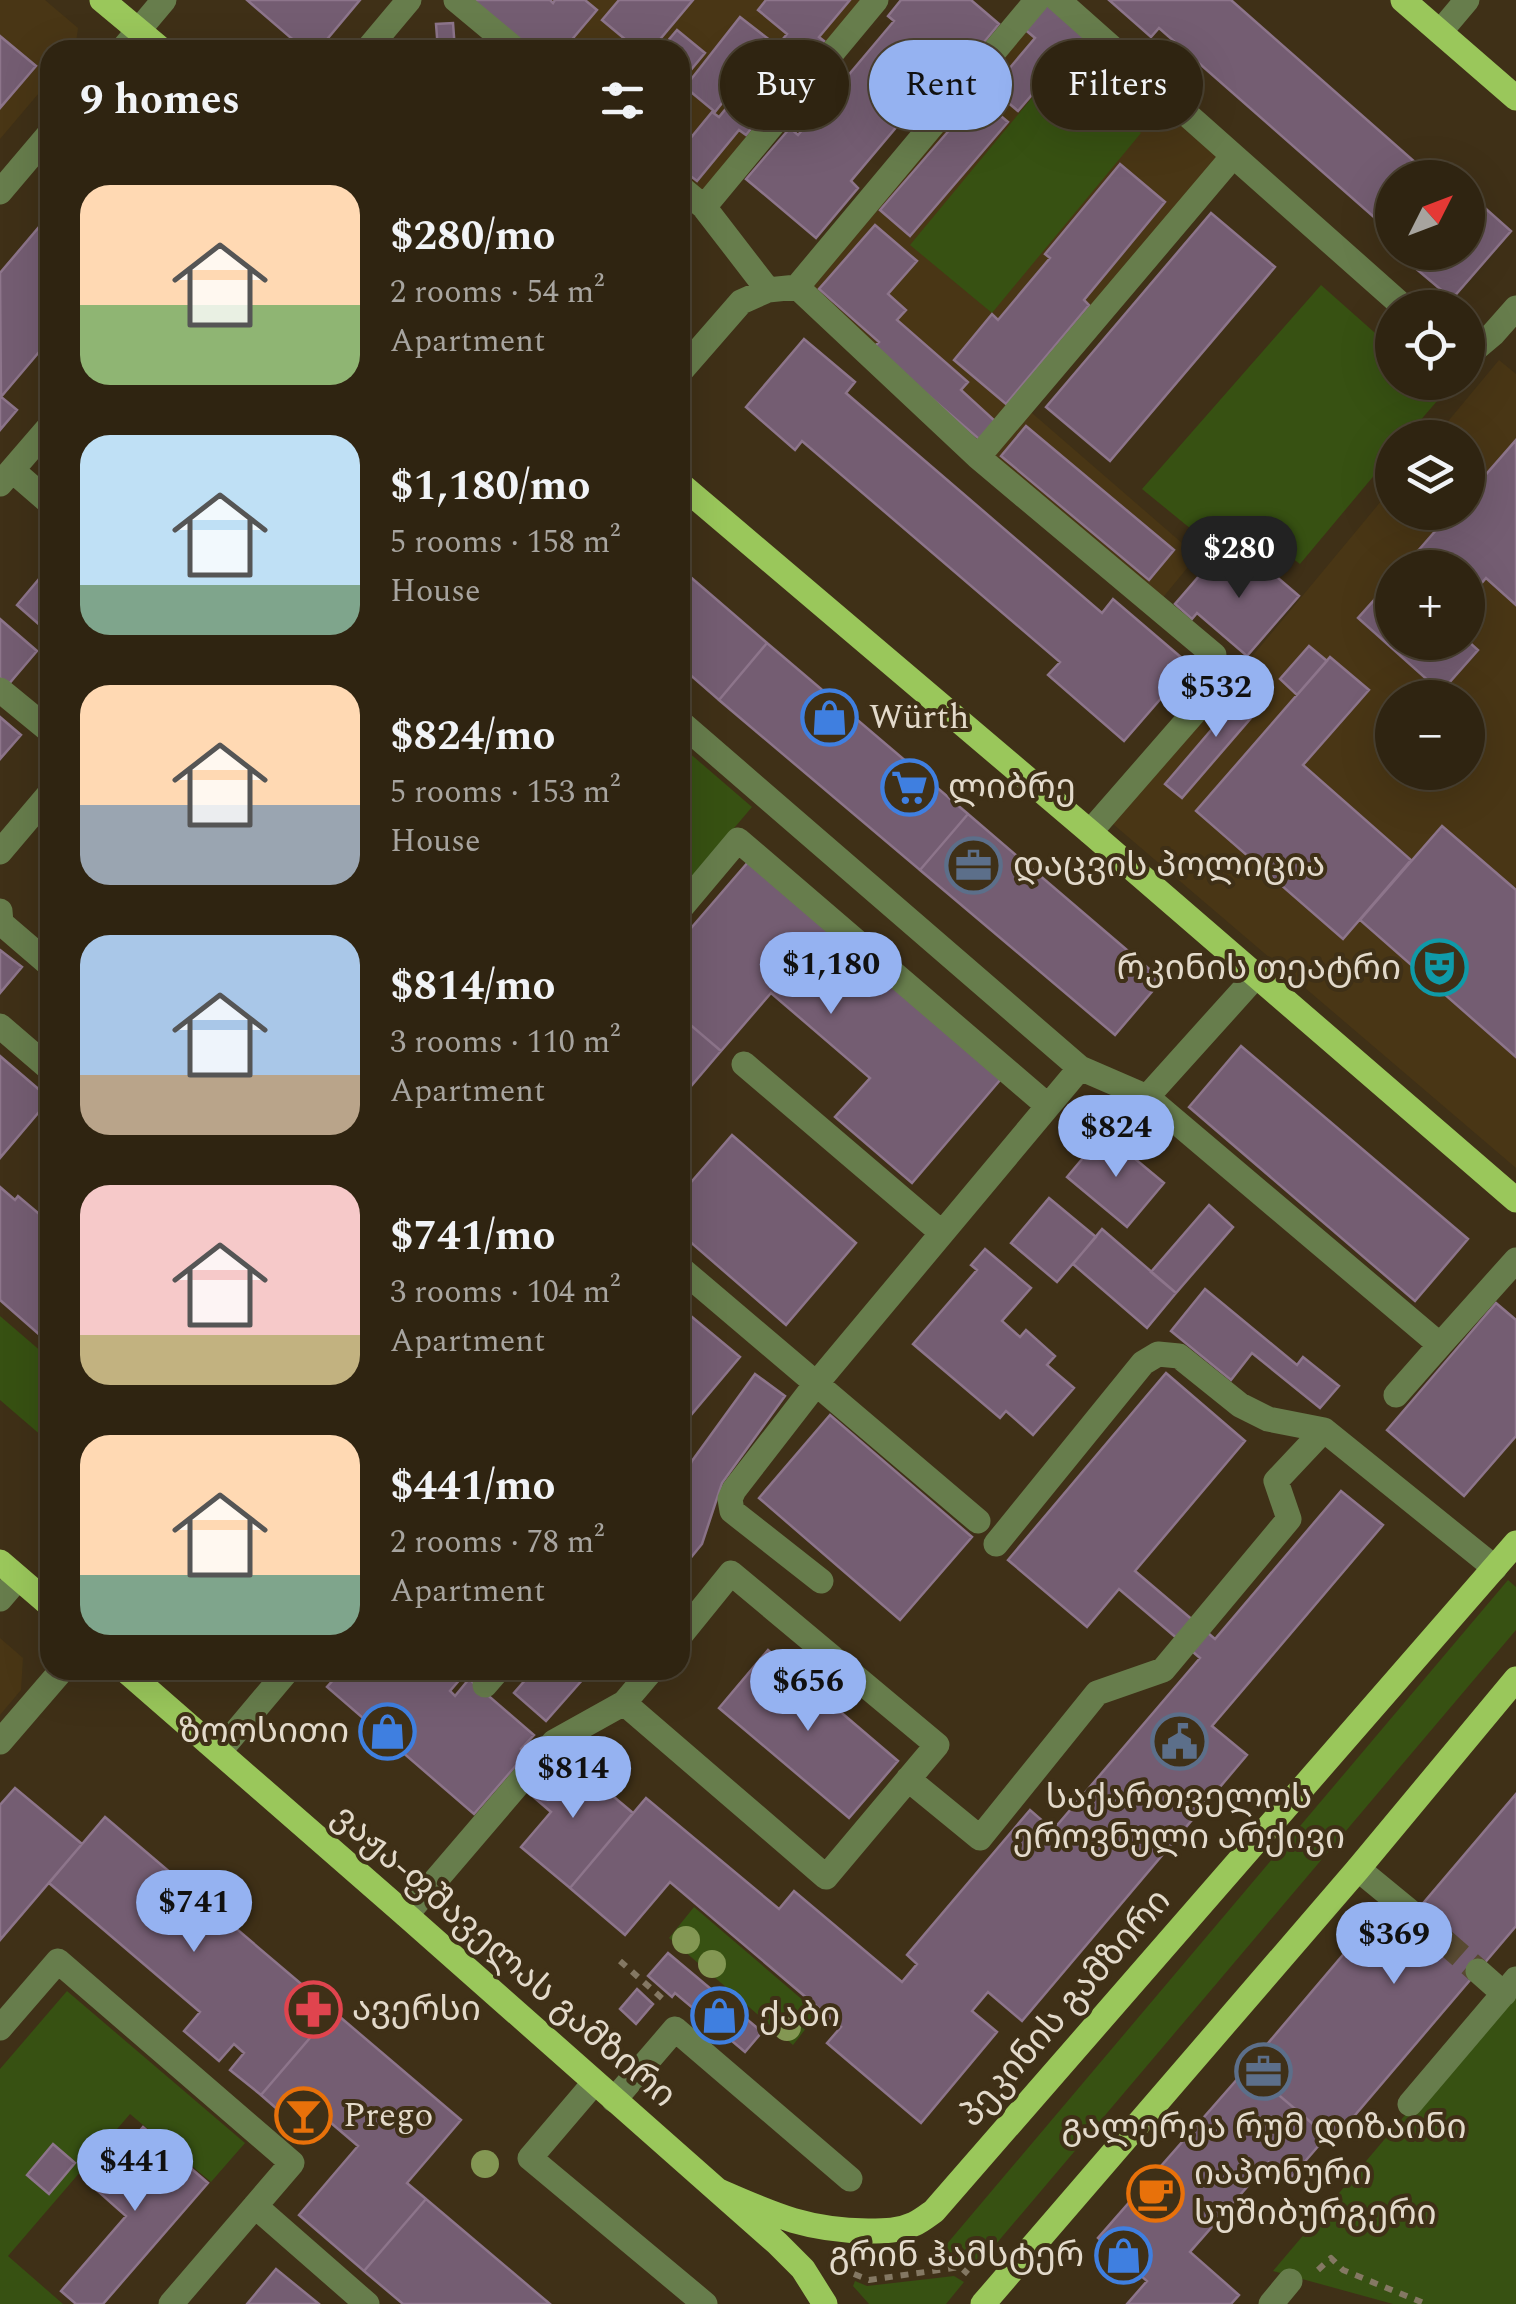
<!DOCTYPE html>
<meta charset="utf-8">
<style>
body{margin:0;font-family:Spectral,"Noto Sans Georgian",serif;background:#372c1a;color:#f1f3f6;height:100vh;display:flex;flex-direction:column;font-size:38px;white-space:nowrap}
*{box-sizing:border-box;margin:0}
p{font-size:32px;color:#a7a49f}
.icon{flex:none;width:55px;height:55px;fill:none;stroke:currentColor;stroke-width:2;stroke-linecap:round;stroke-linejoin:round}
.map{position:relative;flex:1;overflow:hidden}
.sheet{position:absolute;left:40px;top:40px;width:650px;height:1640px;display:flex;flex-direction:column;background:#2f2411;border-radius:30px;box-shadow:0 10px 40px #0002,0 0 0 2px #4a4131}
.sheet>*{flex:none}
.guide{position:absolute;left:720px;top:40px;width:645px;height:90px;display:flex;gap:20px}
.needle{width:65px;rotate:48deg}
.buttons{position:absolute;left:1375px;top:160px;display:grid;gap:20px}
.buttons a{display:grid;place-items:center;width:110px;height:110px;border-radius:50%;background:#2f2411;box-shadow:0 10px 40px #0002,0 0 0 2px #4a4131;font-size:50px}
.price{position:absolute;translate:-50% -85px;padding:0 22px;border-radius:35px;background:#95b2f1;color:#111;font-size:32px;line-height:65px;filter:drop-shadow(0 2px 5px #0008)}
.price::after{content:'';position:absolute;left:50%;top:60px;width:30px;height:22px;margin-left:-15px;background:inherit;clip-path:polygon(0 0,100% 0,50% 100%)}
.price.selected{background:#222;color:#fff}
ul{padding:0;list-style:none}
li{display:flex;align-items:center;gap:30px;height:250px;padding:0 40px}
li span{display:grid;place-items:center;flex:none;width:280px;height:200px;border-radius:30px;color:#555}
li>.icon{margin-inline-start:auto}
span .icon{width:120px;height:120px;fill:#fffc;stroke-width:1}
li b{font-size:42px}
h2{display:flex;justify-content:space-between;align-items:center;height:120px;padding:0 40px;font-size:42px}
.chip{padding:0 35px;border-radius:45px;background:#2f2411;box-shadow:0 10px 40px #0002,0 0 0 2px #4a4131;font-size:35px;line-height:90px}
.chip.selected{background:#95b2f1;color:#111}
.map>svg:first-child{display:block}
.built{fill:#493615;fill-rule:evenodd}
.green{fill:#375112}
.building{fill:#745d72;stroke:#8d758b;stroke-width:2.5}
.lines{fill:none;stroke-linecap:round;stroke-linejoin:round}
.minor-tunnel{stroke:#584a32;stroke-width:25;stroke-dasharray:25 12;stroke-linecap:butt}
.path{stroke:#847863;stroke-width:6;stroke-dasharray:8 8;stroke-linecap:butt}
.minor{stroke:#677d4c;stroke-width:25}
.major{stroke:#9ac75b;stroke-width:25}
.tree{fill:#839753}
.labels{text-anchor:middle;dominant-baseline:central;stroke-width:8;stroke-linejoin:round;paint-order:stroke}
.poi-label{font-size:35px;fill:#e3dacb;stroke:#3f3017;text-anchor:start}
.street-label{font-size:35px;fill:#e3dacb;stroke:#3f3017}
</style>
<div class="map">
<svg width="1516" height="2304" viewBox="0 0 1516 2304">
<rect width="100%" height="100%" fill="#3f3017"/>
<path class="built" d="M 0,0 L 45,0 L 78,28 L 75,50 L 50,50 L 50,80 L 0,139 Z
M 465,0 L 869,0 L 701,199 L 680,181 L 680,50 L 524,50 Z
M 1041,0 L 1225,152 L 1017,400 L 1197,556 L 1160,601 L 977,450 L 813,293 L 810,278 Z
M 1499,360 L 1516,374 L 1516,1168 L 1113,824 L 1392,488 L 1392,512 L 1468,512 L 1468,438 L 1435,437 ZM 1392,568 L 1468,568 L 1468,642 L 1392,642 ZM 1392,698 L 1468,698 L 1468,772 L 1392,772 Z
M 0,1638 L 23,1658 L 21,1690 L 0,1715 Z"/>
<path class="green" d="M 1059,65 L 1141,133 L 992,313 L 910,245 Z
M 1321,285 L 1392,348 L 1392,382 L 1432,383 L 1444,393 L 1406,437 L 1392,438 L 1392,454 L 1300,564 L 1244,522 L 1218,551 L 1142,489 Z
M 680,745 L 752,807 L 680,892 Z
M 0,1316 L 50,1359 L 50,1443 L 0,1400 Z
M 1508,1580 L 1516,1587 L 1516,1630 L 974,2270 L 964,2261 L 955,2262 L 946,2245 Z
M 694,1907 L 818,2013 L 793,2045 L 669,1938 Z
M 1516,1984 L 1516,2304 L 1393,2304 L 1273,2271 Z
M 67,1991 L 245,2143 L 211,2182 L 130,2114 L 8,2256 L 63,2304 L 0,2304 L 0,2069 Z
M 954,2276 L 964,2282 L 946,2304 L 869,2304 L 853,2286 L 855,2281 L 867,2286 Z"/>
<path class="building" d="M 247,0 L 360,0 L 318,50 L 305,50 Z
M 472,0 L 550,0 L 553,3 L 555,0 L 585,0 L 597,10 L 563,50 L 531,50 Z
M 619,0 L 693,0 L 651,50 L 638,50 L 602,20 Z
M 766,0 L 850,0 L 819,37 L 824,41 L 746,135 L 739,130 L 697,181 L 680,168 L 680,151 L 712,112 L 719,117 L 787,34 L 758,10 Z
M 901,0 L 971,0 L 999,24 L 957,75 L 947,67 L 851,181 L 858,188 L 816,238 L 746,179 L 790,128 L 798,135 L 894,21 L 888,16 Z
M 1044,0 L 1144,84 L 1121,111 L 1061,61 L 1018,111 L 992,89 L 1035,38 L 1022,27 Z
M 1109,0 L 1231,0 L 1433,178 L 1392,178 L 1392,233 L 1159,28 L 1151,37 Z
M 740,17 L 771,41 L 715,112 L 685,87 Z
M 453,23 L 455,50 L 438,50 L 436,24 Z
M 677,30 L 705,53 L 680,83 L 680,50 L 660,50 Z
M 0,36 L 36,66 L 0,108 Z
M 978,97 L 1008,122 L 910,236 L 880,210 Z
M 1120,164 L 1165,202 L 1084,300 L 1089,305 L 1006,404 L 954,360 L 992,314 L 998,320 L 1050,258 L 1045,254 Z
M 1468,193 L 1511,231 L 1452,299 L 1401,256 L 1404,252 L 1468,252 Z
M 1211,213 L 1275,267 L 1110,461 L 1046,407 Z
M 50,214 L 50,339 L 1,397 L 0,273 Z
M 875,225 L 917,261 L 888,294 L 906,310 L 897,320 L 968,382 L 961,390 L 995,421 L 979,439 L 873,348 L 879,342 L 819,289 Z
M 804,339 L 855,382 L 846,393 L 1102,613 L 1113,599 L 1190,665 L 1124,741 L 1048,675 L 1060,662 L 802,441 L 795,450 L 746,407 Z
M 0,396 L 17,410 L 0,430 Z
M 1026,426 L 1174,550 L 1149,580 L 1001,456 Z
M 1516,440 L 1516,605 L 1486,578 L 1468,599 L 1468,568 L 1403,568 L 1452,512 L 1468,512 L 1468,495 Z
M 1243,548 L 1299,596 L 1247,656 L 1197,613 L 1192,619 L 1175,604 L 1206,568 L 1217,577 Z
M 50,566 L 50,634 L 17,605 Z
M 680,568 L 767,643 L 719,700 L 680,666 Z
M 1392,580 L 1392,642 L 1468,642 L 1468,641 L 1478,650 L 1441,692 L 1358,618 Z
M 0,619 L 37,651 L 8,685 L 0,678 Z
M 767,643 L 968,814 L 920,870 L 719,700 Z
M 1309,646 L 1327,661 L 1297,695 L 1280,679 Z
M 1330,657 L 1369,690 L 1303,765 L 1411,860 L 1343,939 L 1196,811 Z
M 1239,683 L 1263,704 L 1182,798 L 1165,784 L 1230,708 L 1223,702 Z
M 0,717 L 21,735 L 0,759 Z
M 968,814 L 1162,980 L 1115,1035 L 920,870 Z
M 1442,826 L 1516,890 L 1516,1057 L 1360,920 Z
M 749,861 L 1001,1079 L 912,1183 L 835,1117 L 870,1078 L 771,993 L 721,1051 L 680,1016 L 680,941 Z
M 0,950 L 22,967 L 0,993 Z
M 680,1016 L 721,1051 L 680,1099 Z
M 1241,1046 L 1468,1239 L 1415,1301 L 1189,1107 Z
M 0,1056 L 50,1099 L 0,1158 Z
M 1104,1133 L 1164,1183 L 1127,1227 L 1067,1177 Z
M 732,1135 L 856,1243 L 786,1325 L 680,1233 L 680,1195 Z
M 0,1187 L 15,1200 L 18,1196 L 50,1223 L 50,1344 L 0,1300 Z
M 1049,1198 L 1096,1237 L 1057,1282 L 1011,1243 Z
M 1209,1205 L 1233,1227 L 1176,1293 L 1151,1272 Z
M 1102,1229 L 1176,1293 L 1147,1328 L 1073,1264 Z
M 985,1249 L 1031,1288 L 1002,1321 L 1020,1337 L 1026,1330 L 1055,1356 L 1047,1365 L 1074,1388 L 1033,1435 L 1006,1411 L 1000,1418 L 913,1344 L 977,1270 L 971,1265 Z
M 1205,1289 L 1297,1365 L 1303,1357 L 1339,1386 L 1320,1408 L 1252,1353 L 1231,1380 L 1171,1331 Z
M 1496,1303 L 1516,1320 L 1516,1436 L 1464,1496 L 1387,1430 Z
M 680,1307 L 740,1357 L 680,1428 Z
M 1166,1373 L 1245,1441 L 1135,1571 L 1215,1639 L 1341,1491 L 1383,1525 L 1212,1726 L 1247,1755 L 1022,2021 L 988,1992 L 972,2011 L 997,2032 L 921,2123 L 827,2043 L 841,2027 L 670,1882 L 625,1935 L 570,1888 L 646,1798 L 779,1909 L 794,1891 L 902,1982 L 917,1964 L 907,1955 L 1030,1810 L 1053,1830 L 1200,1658 L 1119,1589 L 1087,1627 L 1008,1560 Z
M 755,1374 L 785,1396 L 722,1483 L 702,1544 L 680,1571 L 680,1487 L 692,1461 Z
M 830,1415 L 972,1537 L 900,1620 L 759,1498 Z
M 768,1650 L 898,1761 L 849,1818 L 719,1708 Z
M 342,1670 L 468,1670 L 450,1691 L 455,1696 L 469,1679 L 534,1735 L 521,1749 L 526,1754 L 474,1814 L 327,1687 Z
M 534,1670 L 591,1670 L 546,1721 L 514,1693 Z
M 563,1754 L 633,1813 L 570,1888 L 521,1847 L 551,1812 L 529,1793 Z
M 15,1788 L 82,1844 L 0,1940 L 0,1805 Z
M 1516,1794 L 1516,1926 L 1333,2141 L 1247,2068 L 1381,1910 L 1402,1928 Z
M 105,1817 L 333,2011 L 261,2095 L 230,2070 L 244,2053 L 234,2044 L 219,2061 L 184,2031 L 200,2012 L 49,1883 Z
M 668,1953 L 762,2032 L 745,2052 L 675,1993 L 672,1997 L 648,1976 Z
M 637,1989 L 653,2004 L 636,2024 L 620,2009 Z
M 333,2011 L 461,2120 L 407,2183 L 426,2199 L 364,2271 L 299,2215 L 358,2146 L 317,2111 L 301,2130 L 261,2095 Z
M 1247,2068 L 1327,2136 L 1289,2180 L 1269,2162 L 1190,2252 L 1239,2295 L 1231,2304 L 1127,2304 L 1147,2281 L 1098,2238 Z
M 143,2127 L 208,2183 L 103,2304 L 76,2304 L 61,2291 L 126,2216 L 92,2186 Z
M 53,2144 L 75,2163 L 49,2194 L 27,2175 Z
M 426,2199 L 550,2304 L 403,2304 L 364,2271 Z
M 276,2269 L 319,2304 L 247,2304 Z"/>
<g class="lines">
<path class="minor-tunnel" d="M 1414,1915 L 1478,1971"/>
<path class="path" d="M 620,1961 L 664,2000
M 1318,2270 L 1331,2258 L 1343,2270 L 1426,2304
M 854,2274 L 869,2280 L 960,2267 L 968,2274"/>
<path class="minor" d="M 456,0 L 516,50
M 1058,0 L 1405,308
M 1440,32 L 1467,0
M 122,50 L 164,0
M 367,50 L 409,0
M 680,187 L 704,207 L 768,290
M 0,192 L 50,133
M 704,207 L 876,0
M 797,287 L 1037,0
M 1468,348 L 1474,350 L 1493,334 L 1516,308
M 680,372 L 741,302 L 768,290 L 797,287 L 978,457 L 1214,655 L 1213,691 L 1090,832
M 978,457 L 1233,156
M 12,470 L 50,503
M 0,484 L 50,426
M 0,690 L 50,731
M 680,722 L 1080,1068
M 0,852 L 50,793
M 680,909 L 738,840 L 1048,1106
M 0,911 L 1,923 L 50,965
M 0,1026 L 50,1069
M 744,1064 L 942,1233
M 1147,1097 L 1440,1345 L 1396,1395
M 680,1268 L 978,1521
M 1440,1345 L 1516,1260
M 996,1544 L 1143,1363 L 1158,1354 L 1179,1356 L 1240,1405 L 1268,1419 L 1324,1430
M 821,1581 L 732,1511 L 730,1499 L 734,1490 L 816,1384 L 1080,1068 L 1147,1097 L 1256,976
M 0,1599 L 18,1578
M 485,1685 L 498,1670
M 624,1703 L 826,1877 L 937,1745 L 731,1573 L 680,1636
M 0,1742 L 62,1670
M 219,1752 L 288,1670
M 908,1779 L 980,1838 L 1097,1693 L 1163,1670 L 1289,1519 L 1276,1481 L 1324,1430 L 1495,1568
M 1358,1869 L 1414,1915
M 406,1915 L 554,1742 L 624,1703 L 652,1670
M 1478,1971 L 1504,1994
M 0,2028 L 58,1961 L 292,2163 L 171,2304
M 594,2083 L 530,2158 L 705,2304
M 614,2100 L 675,2029 L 850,2179
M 1410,2104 L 1516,1979
M 255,2206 L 367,2304
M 1271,2304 L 1290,2281"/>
<path class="major" d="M 102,0 L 162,50
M 1403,0 L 1516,98
M 680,484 L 1090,832 L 1516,1200
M 0,1562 L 50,1605
M 125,1670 L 406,1915 L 777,2243 L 803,2269 L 825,2304
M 719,2191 C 774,2215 806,2230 868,2231 C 885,2231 899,2231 914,2224 C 921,2221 927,2216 934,2211 L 1516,1543
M 983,2304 L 1358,1869 L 1516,1679"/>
</g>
<g class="tree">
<circle cx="686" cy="1940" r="14"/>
<circle cx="712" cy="1964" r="14"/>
<circle cx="787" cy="2027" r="14"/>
<circle cx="485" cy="2164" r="14"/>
</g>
<defs>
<symbol id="shop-ring" viewBox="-11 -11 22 22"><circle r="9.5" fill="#3f3017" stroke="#3f7fe0" stroke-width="1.5"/><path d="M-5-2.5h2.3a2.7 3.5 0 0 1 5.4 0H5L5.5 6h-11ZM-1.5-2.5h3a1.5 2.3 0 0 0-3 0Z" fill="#3f7fe0"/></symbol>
<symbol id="supermarket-ring" viewBox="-11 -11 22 22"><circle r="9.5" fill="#3f3017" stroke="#3f7fe0" stroke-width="1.5"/><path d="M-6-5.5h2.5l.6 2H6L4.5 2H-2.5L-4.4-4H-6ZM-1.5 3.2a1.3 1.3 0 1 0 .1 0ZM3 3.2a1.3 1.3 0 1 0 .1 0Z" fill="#3f7fe0"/></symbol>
<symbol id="office-ring" viewBox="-11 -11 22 22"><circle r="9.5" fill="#3f3017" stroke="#5c6f8a" stroke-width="1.5"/><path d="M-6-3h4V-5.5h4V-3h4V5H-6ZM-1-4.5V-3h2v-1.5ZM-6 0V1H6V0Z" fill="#5c6f8a"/></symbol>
<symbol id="theatre-ring" viewBox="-11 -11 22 22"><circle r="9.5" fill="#3f3017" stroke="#0f9aa8" stroke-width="1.5"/><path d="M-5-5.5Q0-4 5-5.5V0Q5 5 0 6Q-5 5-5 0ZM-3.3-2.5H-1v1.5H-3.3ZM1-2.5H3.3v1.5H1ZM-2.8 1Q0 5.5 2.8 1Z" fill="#0f9aa8"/></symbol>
<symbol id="civic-ring" viewBox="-11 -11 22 22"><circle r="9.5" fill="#3f3017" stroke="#5c6f8a" stroke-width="1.5"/><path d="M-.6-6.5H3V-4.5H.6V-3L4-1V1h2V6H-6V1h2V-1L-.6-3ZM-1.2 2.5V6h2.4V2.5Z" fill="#5c6f8a"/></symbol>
<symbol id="pharmacy-ring" viewBox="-11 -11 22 22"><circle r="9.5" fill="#3f3017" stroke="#e0444e" stroke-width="1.5"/><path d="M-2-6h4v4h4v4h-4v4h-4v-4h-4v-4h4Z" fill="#e0444e"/></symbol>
<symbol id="bar-ring" viewBox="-11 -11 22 22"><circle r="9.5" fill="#3f3017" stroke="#e8710a" stroke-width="1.5"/><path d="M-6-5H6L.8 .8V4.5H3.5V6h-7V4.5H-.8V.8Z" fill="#e8710a"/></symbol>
<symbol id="cafe-ring" viewBox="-11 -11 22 22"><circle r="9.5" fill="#3f3017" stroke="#e8710a" stroke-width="1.5"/><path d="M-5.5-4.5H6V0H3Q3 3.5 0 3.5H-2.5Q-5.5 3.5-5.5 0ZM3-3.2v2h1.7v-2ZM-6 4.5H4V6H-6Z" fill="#e8710a"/></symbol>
</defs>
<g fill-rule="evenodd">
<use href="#shop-ring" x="798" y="686" width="63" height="63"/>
<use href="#supermarket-ring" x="878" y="756" width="63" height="63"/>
<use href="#office-ring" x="942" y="834" width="63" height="63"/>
<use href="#theatre-ring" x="1408" y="936" width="63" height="63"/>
<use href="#shop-ring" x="356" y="1700" width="63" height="63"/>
<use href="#civic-ring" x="1148" y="1710" width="63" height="63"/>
<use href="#pharmacy-ring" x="282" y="1978" width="63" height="63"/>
<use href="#shop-ring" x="688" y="1984" width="63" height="63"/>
<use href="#office-ring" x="1232" y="2040" width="63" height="63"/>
<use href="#bar-ring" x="272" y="2084" width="63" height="63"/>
<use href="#cafe-ring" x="1124" y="2162" width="63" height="63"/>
<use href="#shop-ring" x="1092" y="2224" width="63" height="63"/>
</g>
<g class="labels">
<g class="poi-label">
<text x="869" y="717">Würth</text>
<text x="948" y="787">ლიბრე</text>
<text x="1013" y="865">დაცვის პოლიცია</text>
<text x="1401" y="968" text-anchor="end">რკინის თეატრი</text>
<text x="349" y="1731" text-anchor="end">ზოოსითი</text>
<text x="1179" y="1797" text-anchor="middle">საქართველოს<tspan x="1179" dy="40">ეროვნული არქივი</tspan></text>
<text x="352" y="2009">ავერსი</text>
<text x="759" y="2015">ქაბი</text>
<text x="343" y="2115">Prego</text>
<text x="1264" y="2127" text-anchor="middle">გალერეა რუმ დიზაინი</text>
<text x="1194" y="2173">იაპონური<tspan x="1194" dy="40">სუშიბურგერი</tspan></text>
<text x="1084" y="2255" text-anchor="end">გრინ ჰამსტერ</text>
</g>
<g class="street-label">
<text transform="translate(504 1956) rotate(41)">ვაჟა-ფშაველას გამზირი</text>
<text transform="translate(1065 2008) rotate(-49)">პეკინის გამზირი</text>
</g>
</g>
</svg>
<div class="buttons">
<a><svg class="needle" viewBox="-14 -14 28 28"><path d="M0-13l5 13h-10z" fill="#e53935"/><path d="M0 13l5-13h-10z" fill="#a7a49f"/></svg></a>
<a><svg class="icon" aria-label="locate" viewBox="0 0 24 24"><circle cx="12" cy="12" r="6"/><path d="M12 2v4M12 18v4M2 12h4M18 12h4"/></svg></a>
<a><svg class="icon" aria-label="layers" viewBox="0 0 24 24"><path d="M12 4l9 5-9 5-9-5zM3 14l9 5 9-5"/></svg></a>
<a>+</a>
<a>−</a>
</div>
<b class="price selected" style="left:1239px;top:601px">$280</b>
<b class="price" style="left:1216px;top:740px">$532</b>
<b class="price" style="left:831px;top:1017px">$1,180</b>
<b class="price" style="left:1116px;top:1180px">$824</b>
<b class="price" style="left:808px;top:1734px">$656</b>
<b class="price" style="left:573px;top:1821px">$814</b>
<b class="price" style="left:194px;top:1955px">$741</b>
<b class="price" style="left:1394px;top:1987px">$369</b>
<b class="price" style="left:135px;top:2214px">$441</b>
<div class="guide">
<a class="chip">Buy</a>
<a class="chip selected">Rent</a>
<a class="chip">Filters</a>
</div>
<section class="sheet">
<h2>9 homes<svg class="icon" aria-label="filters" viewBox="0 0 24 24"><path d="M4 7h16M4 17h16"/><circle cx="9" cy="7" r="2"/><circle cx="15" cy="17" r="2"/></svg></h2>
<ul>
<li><span style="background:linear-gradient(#ffd9b3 60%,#8fb573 0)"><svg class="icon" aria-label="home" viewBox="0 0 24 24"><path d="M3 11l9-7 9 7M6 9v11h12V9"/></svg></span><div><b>$280/mo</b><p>2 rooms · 54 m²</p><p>Apartment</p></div></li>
<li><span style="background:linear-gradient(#bfe0f5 75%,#7fa58c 0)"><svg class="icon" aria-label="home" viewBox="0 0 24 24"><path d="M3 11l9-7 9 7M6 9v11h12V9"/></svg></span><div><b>$1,180/mo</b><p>5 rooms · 158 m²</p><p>House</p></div></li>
<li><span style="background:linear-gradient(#ffd9b3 60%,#9aa5b1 0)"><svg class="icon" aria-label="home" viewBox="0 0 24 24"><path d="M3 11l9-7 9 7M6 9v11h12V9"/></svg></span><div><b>$824/mo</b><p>5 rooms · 153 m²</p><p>House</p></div></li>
<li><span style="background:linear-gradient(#a9c7e8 70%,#b9a48a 0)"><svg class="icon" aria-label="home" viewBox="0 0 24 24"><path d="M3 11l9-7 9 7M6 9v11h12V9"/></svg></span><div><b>$814/mo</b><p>3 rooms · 110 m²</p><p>Apartment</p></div></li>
<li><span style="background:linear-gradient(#f6c9c9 75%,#c2b280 0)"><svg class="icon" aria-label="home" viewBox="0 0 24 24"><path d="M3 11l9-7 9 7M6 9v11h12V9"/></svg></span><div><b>$741/mo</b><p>3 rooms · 104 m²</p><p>Apartment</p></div></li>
<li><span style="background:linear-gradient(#ffd9b3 70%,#7fa58c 0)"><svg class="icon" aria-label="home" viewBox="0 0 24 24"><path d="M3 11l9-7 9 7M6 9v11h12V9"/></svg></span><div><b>$441/mo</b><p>2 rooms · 78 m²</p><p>Apartment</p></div></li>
</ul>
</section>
</div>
